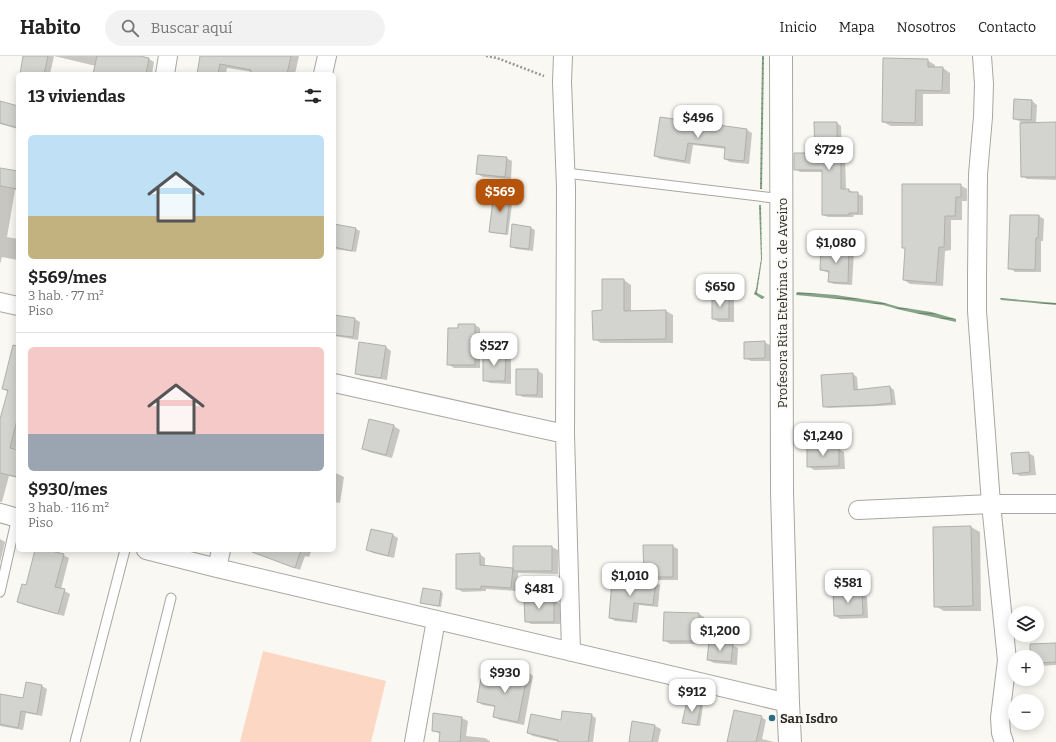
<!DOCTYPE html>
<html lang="es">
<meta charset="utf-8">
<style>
body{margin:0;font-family:Bitter,serif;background:#f2f2f2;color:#222;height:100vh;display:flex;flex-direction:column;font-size:15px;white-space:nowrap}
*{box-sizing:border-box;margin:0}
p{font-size:13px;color:#767676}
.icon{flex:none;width:22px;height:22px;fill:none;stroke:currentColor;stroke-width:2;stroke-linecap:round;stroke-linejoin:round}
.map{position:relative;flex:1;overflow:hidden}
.drawer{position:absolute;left:16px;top:16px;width:320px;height:480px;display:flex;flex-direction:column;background:#fff;border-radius:6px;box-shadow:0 2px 10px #0003}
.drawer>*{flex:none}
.buttons{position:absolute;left:1008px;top:550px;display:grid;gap:8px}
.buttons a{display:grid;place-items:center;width:36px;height:36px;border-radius:50%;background:#fff;box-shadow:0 2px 10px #0003;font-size:20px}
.price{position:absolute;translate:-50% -34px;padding:0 9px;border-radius:8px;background:#fff;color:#222;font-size:13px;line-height:26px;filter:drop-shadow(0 1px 2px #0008)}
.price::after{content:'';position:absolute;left:50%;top:24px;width:12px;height:9px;margin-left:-6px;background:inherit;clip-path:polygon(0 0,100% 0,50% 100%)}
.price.on{background:#b45309;color:#fff}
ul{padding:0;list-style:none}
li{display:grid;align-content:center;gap:8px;height:212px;padding:0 12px}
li+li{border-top:1px solid #e0e0e0}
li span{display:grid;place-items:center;height:124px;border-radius:6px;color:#555}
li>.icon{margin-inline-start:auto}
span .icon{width:72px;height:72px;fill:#fffc;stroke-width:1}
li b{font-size:17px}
h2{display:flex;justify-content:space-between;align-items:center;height:48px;padding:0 12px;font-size:17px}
header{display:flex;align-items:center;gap:24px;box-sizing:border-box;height:56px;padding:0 20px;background:#fff;border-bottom:1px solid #e0e0e0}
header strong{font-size:19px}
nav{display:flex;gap:22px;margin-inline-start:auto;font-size:14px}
.search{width:280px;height:36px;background:#f2f2f2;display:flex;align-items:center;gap:10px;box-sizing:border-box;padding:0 14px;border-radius:22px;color:#767676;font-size:15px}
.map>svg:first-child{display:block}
.garden{fill:#fbd7c4}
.water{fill:url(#water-rules)}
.shadow{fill:#0003}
.building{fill:#d3d4cf;stroke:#afb1ac}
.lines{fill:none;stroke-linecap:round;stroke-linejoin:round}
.lane-casing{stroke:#a8a7a2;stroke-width:11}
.street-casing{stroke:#a8a7a2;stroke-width:20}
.secondary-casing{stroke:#a8a7a2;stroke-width:24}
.path{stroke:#9a9995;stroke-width:2.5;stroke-dasharray:2 2;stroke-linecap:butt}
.lane{stroke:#fff;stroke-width:9}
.street{stroke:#fff;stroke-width:18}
.secondary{stroke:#fff;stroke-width:22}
.poi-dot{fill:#2b6d80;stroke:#f9f8f2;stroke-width:1.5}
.labels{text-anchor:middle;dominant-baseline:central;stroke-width:3;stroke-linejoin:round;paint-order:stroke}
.street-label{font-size:13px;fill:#2d2c2a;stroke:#f9f8f2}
.poi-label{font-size:13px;font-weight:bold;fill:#2d2c2a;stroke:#f9f8f2;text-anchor:start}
</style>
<header>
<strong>Habito</strong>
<div class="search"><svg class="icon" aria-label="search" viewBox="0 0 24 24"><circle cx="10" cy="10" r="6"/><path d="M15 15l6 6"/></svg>Buscar aquí</div>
<nav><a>Inicio</a><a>Mapa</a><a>Nosotros</a><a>Contacto</a></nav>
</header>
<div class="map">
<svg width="1056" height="686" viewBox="0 0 1056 686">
<defs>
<pattern id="water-rules" width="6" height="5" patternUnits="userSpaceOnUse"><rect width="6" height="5" fill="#85a386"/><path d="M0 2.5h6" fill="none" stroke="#6d856e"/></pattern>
</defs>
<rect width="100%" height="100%" fill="#f9f8f2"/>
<path class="garden" d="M 263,595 L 386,625 L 371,686 L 240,686 Z"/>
<path class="water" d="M 762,0 L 764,0 L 762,133 L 760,133 Z
M 759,149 L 761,149 L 762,203 L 757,237 L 765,241 L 762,243 L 754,238 L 756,233 L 761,203 Z
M 797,236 L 836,239 L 881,246 L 899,251 L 931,256 L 956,263 L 956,266 L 901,254 L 883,249 L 838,243 L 796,239 Z
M 1000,242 L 1056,247 L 1056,249 L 1001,244 Z"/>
<path class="shadow" d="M 24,0 L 135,0 L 149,3 L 154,6 L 152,18 L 94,18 L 96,10 L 54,0 L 50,18 L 21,18 Z
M 201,0 L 299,0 L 295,18 L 251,18 L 252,16 L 227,12 L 226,18 L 198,18 Z
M 927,4 L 935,9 L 935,12 L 943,12 L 950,17 L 950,38 L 923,38 L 923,70 L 891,70 L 883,66 Z
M 1032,45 L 1037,49 L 1036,67 L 1056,67 L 1056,124 L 1027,123 L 1022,120 L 1021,66 L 1014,63 Z
M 0,46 L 18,51 L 18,73 L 0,68 Z
M 661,62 L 747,74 L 752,77 L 749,108 L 730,106 L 725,103 L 726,93 L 693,89 L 690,108 L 660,103 L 655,100 Z
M 837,67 L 841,70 L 842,98 L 845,100 L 846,134 L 848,134 L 863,140 L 863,159 L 854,159 L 853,161 L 828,161 L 823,159 L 823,116 L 800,116 L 795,113 L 816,98 Z
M 506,102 L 512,105 L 511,123 L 483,121 L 477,118 Z
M 0,113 L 18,117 L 18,134 L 15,134 L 7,181 L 18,183 L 18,204 L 2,201 L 0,208 Z
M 960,129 L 967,133 L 967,145 L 962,145 L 962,164 L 951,164 L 951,194 L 945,195 L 943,230 L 910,228 L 904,224 L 906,193 L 903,191 Z
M 495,137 L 510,139 L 513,141 L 508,179 L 493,177 L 490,176 Z
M 1039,160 L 1044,163 L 1043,185 L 1041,185 L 1041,216 L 1015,216 L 1010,212 Z
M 334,169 L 356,173 L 360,175 L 356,196 L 334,193 Z
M 531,172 L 535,174 L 533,195 L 516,193 L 511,190 Z
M 849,193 L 854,196 L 852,229 L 834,228 L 829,226 L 830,217 L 826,216 L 821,214 Z
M 624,224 L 631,229 L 631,256 L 666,255 L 673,259 L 673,287 L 601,287 L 594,283 L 603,255 Z
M 728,241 L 734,244 L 734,266 L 719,266 L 713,263 Z
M 334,260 L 355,263 L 360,266 L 358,284 L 334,280 Z
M 475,269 L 480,272 L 480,312 L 454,312 L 448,308 L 459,273 Z
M 764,286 L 770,289 L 771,305 L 751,305 L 745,302 Z
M 386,291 L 391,295 L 387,324 L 361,320 L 356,317 Z
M 505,299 L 511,303 L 511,328 L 490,327 L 484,324 Z
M 18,302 L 18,384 L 15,394 L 18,395 L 18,422 L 9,420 L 2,446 L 0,446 L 0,367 L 8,336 L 3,333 Z
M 537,314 L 543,318 L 543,342 L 523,341 L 517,338 Z
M 853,318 L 857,321 L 858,334 L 890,331 L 894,334 L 896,349 L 879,350 L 828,352 L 824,350 Z
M 370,364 L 394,370 L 400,374 L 392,402 L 369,396 L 363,392 Z
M 839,393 L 844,396 L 845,413 L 814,414 L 808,410 Z
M 1028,397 L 1034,400 L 1036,419 L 1020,420 L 1014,417 Z
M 334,417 L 338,418 L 344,421 L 340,447 L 334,446 Z
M 971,471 L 980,476 L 981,555 L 944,555 L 935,550 L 934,472 Z
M 393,479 L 398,482 L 394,502 L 373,497 L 367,494 Z
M 0,483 L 5,486 L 0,507 Z
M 672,490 L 678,493 L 678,524 L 652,524 L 660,529 L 658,551 L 639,549 L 637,567 L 615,565 L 610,562 L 637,527 L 653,526 L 645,521 Z
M 514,491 L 552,491 L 558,494 L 558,518 L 518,517 L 517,535 L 486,533 L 486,535 L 463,536 L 457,533 L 479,498 L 485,502 L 485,511 L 514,513 Z
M 36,494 L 43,494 L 63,499 L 69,502 L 61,533 L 70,538 L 64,560 L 24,549 L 19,546 L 27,530 Z
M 272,494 L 308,494 L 311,496 L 309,501 L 305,500 L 300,514 L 278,506 Z
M 441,536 L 443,537 L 441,551 L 424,548 L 421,547 Z
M 862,537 L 867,541 L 868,562 L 840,563 L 835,560 Z
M 554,544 L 560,548 L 560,568 L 531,568 L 526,565 Z
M 699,558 L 704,561 L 704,588 L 670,588 L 664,584 Z
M 1056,588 L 1056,609 L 1037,610 L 1037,601 L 1031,601 Z
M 732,589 L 738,592 L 737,609 L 714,607 L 708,604 Z
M 528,616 L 533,620 L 524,669 L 500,664 L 494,661 L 496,651 L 483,649 L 478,646 L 501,626 Z
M 27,627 L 42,630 L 47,633 L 42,660 L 26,657 L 23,674 L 0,670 L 0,639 L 24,643 Z
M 701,648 L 703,650 L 700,670 L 686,668 L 683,666 Z
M 434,659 L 462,662 L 468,665 L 466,680 L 485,682 L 490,685 L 490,686 L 440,686 L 441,678 L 438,677 L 433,674 Z
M 591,659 L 596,662 L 593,686 L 559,686 L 533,680 L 528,677 L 562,666 Z
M 761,661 L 766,664 L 762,683 L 774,686 L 728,686 Z
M 633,666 L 655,670 L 661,673 L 658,686 L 630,686 Z"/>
<path class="building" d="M 23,0 L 48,0 L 44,18 L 20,18 Z
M 97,0 L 140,0 L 149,2 L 146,18 L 93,18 Z
M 200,0 L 291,0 L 287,18 L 250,18 L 251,14 L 220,8 L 218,18 L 197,18 Z
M 883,2 L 928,3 L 928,11 L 943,11 L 942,35 L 916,34 L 915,67 L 882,66 Z
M 1014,43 L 1032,44 L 1031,64 L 1013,63 Z
M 0,45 L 18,50 L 18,72 L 0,67 Z
M 660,61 L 747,73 L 744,105 L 724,103 L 725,91 L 688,87 L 685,105 L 654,100 Z
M 814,66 L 837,66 L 837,97 L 841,96 L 841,133 L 849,133 L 849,136 L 858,136 L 858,157 L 849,157 L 849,159 L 822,159 L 822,114 L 794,114 L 794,97 L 815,97 Z
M 1056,66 L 1056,121 L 1021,121 L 1020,67 Z
M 478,99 L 507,101 L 505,121 L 476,118 Z
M 0,112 L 18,115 L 18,133 L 0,130 Z
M 902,128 L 961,128 L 961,141 L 956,141 L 955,160 L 945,160 L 944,191 L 939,191 L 936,227 L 903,224 L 905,192 L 902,192 Z
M 494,136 L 510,138 L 506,178 L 489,176 Z
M 1010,159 L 1039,159 L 1038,182 L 1036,182 L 1035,214 L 1008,213 Z
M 334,168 L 356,172 L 352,195 L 334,191 Z
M 512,168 L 531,171 L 529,193 L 510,191 Z
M 821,191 L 849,192 L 848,227 L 828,226 L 829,215 L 820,214 Z
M 602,223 L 624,223 L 624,255 L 666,254 L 666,283 L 593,284 L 592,255 L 602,254 Z
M 712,240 L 729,240 L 729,263 L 712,263 Z
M 334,259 L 355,262 L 353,281 L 334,279 Z
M 458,268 L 475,268 L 475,309 L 447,309 L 448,272 L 458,272 Z
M 765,285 L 765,302 L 744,303 L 744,286 Z
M 359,286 L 386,290 L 381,322 L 355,318 Z
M 13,289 L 18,290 L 18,360 L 10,392 L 18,394 L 18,421 L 0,417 L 0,363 L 8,334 L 2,333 Z
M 483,298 L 506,298 L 505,325 L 483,325 Z
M 516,313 L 538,313 L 537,339 L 516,339 Z
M 853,317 L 854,334 L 890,330 L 892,347 L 874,349 L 823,351 L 821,319 Z
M 369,363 L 394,369 L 386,399 L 362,393 Z
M 807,392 L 839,392 L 839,410 L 807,411 Z
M 1029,396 L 1030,416 L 1013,418 L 1011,397 Z
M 971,470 L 973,550 L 934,551 L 933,471 Z
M 371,473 L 393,478 L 388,500 L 366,494 Z
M 643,489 L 673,489 L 673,521 L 644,521 Z
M 513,490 L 552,490 L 552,515 L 513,515 Z
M 35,494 L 47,494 L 64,498 L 55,531 L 65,533 L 58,558 L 17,546 L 22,528 L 26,529 Z
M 252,494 L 301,494 L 295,512 L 252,496 Z
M 480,497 L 480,509 L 513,512 L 511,532 L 481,530 L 481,533 L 456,533 L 456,498 Z
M 636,523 L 656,525 L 653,549 L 634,547 L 632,565 L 609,562 L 612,524 L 636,526 Z
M 423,532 L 441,535 L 439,550 L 420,547 Z
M 862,536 L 863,559 L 834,560 L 833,537 Z
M 524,543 L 554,543 L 554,566 L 525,566 Z
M 664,556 L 699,557 L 698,585 L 663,585 Z
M 709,586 L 733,588 L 731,606 L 707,604 Z
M 1056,587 L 1056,606 L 1037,607 L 1037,601 L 1030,601 L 1030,588 Z
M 503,611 L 528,615 L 518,666 L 493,661 L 495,650 L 477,646 L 481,622 L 500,625 Z
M 26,626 L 42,629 L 37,658 L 21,655 L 18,672 L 0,668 L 0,638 L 23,642 Z
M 687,645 L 701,648 L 697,669 L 682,667 Z
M 734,654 L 762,660 L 756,686 L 727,686 Z
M 562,655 L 592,658 L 588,686 L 558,686 L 558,684 L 527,677 L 531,658 L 561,664 Z
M 433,657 L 462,661 L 460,686 L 439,686 L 440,676 L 432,675 Z
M 632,665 L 655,669 L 652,686 L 629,686 Z"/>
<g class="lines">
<defs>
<path id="lane" d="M 566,117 L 782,143
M 0,536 L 17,461
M 75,686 L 125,494
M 135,686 L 171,542"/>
<path id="street" d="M 563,0 L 562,26 L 566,132 L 565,378 L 571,596
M 982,0 L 984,28 L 983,61 L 978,118 L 977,221 L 977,255 L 991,448 L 1007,604 L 1000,662 L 1001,677 L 1004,686
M 165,18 L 168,0
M 323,18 L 327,0
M 0,246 L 18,250
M 334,327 L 565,378
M 858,454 L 991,448 L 1056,448
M 0,457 L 18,462
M 146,494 L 217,512 L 788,647
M 217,512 L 221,494
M 414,686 L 436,564"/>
<path id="secondary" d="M 781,0 L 782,436 L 788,647 L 790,686"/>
</defs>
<use href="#lane" class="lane-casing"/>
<use href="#street" class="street-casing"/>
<use href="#secondary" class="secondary-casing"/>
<path class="path" d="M 486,0 L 497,2 L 544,20"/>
<use href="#lane" class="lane"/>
<use href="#street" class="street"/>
<use href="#secondary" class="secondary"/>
</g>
<circle class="poi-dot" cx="772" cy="662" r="4"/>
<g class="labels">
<g class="street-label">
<text transform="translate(782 247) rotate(-90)">Profesora Rita Etelvina G. de Aveiro</text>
</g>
<g class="poi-label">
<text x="780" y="662">San Isdro</text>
</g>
</g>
</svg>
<div class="buttons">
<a><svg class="icon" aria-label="layers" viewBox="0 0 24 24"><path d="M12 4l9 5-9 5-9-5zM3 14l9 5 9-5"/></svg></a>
<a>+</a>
<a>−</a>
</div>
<b class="price" style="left:698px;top:83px">$496</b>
<b class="price" style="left:829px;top:115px">$729</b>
<b class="price on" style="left:500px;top:157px">$569</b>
<b class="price" style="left:836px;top:208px">$1,080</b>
<b class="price" style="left:720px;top:252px">$650</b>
<b class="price" style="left:494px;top:311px">$527</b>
<b class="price" style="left:823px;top:401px">$1,240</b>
<b class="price" style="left:630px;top:541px">$1,010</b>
<b class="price" style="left:848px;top:548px">$581</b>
<b class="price" style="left:539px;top:554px">$481</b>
<b class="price" style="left:720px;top:596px">$1,200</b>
<b class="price" style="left:505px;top:638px">$930</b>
<b class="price" style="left:692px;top:657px">$912</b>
<section class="drawer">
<h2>13 viviendas<svg class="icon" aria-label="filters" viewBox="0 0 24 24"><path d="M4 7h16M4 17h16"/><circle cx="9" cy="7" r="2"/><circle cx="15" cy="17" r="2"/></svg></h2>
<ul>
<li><span style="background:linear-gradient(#bfe0f5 65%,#c2b280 0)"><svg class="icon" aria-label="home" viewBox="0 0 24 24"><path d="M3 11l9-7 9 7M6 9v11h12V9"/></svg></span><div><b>$569/mes</b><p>3 hab. · 77 m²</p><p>Piso</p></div></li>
<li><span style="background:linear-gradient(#f6c9c9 70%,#9aa5b1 0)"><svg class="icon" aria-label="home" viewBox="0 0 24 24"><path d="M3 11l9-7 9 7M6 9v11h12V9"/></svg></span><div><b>$930/mes</b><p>3 hab. · 116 m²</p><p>Piso</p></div></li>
</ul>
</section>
</div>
